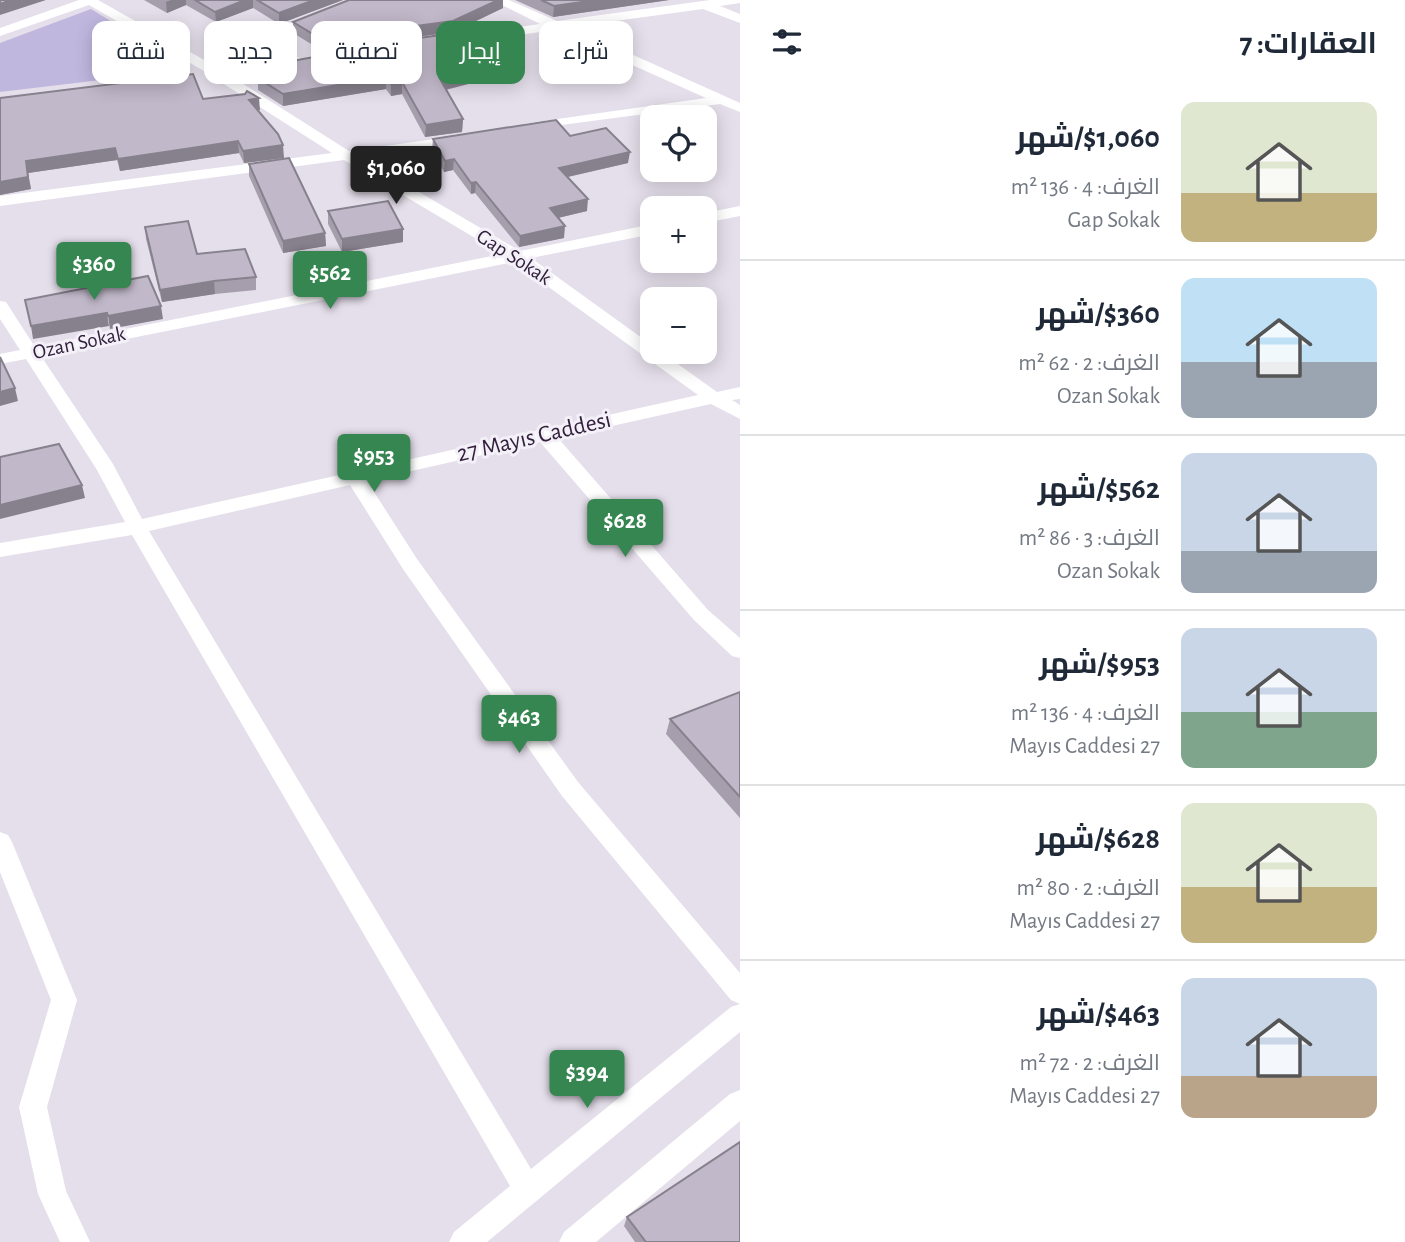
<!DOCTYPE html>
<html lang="ar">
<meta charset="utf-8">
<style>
body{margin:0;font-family:"Alegreya Sans",Cairo,sans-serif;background:#f6f6f7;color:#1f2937;direction:rtl;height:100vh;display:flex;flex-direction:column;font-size:26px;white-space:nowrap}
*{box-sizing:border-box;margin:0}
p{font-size:23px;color:#747a83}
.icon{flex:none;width:38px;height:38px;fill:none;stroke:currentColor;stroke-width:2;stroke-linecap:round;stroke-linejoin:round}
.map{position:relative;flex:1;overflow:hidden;direction:ltr}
.details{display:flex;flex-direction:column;background:#fff;width:665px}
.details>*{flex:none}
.hud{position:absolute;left:21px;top:21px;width:612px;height:63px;direction:rtl;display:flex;gap:14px}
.fabs{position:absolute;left:640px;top:105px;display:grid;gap:14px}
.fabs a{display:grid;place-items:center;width:77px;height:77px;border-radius:14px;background:#fff;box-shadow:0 4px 18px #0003;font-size:35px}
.price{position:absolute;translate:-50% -60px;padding:0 16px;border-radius:7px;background:#368651;color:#fff;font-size:23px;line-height:46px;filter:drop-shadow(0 2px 4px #0008)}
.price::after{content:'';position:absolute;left:50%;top:42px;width:21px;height:16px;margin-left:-10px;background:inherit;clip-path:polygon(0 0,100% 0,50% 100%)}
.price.selected{background:#222;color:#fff}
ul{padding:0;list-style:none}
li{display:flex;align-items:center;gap:21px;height:175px;padding:0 28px}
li+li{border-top:2px solid #e0e1e3}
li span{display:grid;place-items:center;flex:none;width:196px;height:140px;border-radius:14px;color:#555}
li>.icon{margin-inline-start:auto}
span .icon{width:84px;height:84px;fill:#fffc;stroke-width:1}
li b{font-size:30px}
h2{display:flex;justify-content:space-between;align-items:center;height:84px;padding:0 28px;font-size:30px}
.chip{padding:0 24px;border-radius:14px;background:#fff;box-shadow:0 4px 18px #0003;font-size:24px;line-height:63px}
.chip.selected{background:#368651;color:#fff}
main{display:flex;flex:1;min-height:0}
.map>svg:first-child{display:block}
.green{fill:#bfb7de}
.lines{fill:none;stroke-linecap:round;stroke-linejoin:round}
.minor{fill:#fff;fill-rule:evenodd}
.wall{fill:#a69ead}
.shaded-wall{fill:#87818d}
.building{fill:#c1b8c9;stroke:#87818d;stroke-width:2}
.labels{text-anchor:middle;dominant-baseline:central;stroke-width:6;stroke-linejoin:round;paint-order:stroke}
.far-street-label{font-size:21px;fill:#33203c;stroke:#f3f0f8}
.street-label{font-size:24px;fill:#33203c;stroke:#f3f0f8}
</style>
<main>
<section class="details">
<h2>العقارات: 7<svg class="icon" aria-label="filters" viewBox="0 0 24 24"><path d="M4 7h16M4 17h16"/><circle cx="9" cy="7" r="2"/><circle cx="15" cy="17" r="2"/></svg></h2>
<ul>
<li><span style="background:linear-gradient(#dfe7d0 65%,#c2b280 0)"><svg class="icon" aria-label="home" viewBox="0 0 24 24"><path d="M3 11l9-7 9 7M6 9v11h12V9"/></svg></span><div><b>$1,060/شهر</b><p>الغرف: 4 · 136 m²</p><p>Gap Sokak</p></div></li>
<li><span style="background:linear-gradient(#bfe0f5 60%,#9aa5b1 0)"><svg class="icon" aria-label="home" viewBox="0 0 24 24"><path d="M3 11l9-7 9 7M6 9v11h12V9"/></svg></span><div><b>$360/شهر</b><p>الغرف: 2 · 62 m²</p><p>Ozan Sokak</p></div></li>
<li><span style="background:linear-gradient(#c9d6e8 70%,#9aa5b1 0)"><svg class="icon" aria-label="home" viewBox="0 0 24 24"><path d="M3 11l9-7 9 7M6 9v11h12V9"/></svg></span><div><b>$562/شهر</b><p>الغرف: 3 · 86 m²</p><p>Ozan Sokak</p></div></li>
<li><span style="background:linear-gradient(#c9d6e8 60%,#7fa58c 0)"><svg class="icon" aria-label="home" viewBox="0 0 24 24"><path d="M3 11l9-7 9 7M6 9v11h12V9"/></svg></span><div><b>$953/شهر</b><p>الغرف: 4 · 136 m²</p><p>27 Mayıs Caddesi</p></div></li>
<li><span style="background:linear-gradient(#dfe7d0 60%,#c2b280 0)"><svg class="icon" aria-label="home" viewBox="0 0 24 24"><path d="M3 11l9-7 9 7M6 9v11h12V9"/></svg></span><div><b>$628/شهر</b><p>الغرف: 2 · 80 m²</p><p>27 Mayıs Caddesi</p></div></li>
<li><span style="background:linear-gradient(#c9d6e8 70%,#b9a48a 0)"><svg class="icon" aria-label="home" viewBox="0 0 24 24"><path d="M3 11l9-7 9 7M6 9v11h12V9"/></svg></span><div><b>$463/شهر</b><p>الغرف: 2 · 72 m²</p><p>27 Mayıs Caddesi</p></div></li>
</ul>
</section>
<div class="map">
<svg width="740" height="1242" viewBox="0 0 740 1242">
<rect width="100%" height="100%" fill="#e5dfeb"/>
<path class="green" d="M 91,9 L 179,63 L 168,72 L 0,92 L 0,43 Z"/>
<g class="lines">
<path class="minor" d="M 79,0 L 98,0 L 213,65 L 233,44 L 351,0 L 369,0 L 243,50 L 228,66 L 296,57 L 301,58 L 301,64 L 229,75 L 349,151 L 464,135 L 466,138 L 464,141 L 459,142 L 361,158 L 520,251 L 653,224 L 653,234 L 531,258 L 653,346 L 653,352 L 661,352 L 717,392 L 740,387 L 740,399 L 732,400 L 740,405 L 740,419 L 711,404 L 558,438 L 708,610 L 740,638 L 740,658 L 732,656 L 694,620 L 540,442 L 367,481 L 417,559 L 578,782 L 740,973 L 740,1004 L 731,1000 L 562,796 L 403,569 L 350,485 L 149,531 L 531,1169 L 731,1007 L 740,1004 L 740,1032 L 487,1242 L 449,1242 L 454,1232 L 510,1186 L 132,535 L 0,557 L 0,543 L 125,522 L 97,470 L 26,359 L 0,364 L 0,354 L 20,350 L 0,319 L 0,301 L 6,302 L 35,347 L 502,254 L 344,160 L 0,206 L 0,196 L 332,153 L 213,77 L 205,76 L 204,71 L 89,5 L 0,36 L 0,28 ZM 514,262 L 698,395 L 142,519 L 113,464 L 41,356 Z
M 492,0 L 509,0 L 557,21 L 710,0 L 740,0 L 740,3 L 720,6 L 740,14 L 740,23 L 703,9 L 571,27 L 740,103 L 740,112 L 720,104 L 524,130 L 522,127 L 524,124 L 529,123 L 706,98 L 554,30 L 425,48 L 418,44 L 425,40 L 540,24 Z
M 740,206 L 740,216 L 705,223 L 705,213 Z
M 0,832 L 8,835 L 12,842 L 77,1000 L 47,1107 L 66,1191 L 90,1242 L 60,1242 L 38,1194 L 19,1107 L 51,1000 L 0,872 Z
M 740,1090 L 740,1121 L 596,1242 L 559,1242 L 564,1232 L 730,1094 Z"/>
</g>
<path class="wall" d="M 144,0 L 343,0 L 279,24 L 253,8 L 216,22 L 186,5 L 167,13 Z
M 515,0 L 669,0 L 553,17 Z
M 503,8 L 453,32 L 321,50 L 293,33 L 293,22 Z
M 339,49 L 484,80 L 446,90 L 463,119 L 462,132 L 425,137 L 402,94 L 391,96 L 386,89 L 283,106 L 258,90 L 258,78 L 339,53 Z
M 0,98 L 203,99 L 260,110 L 258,110 L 284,158 L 244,163 L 239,153 L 120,171 L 117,160 L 28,173 L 31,189 L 0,195 Z
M 570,136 L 628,163 L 568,177 L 587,211 L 558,218 L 564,238 L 519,247 L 475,193 L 471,194 L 453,170 L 444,172 L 432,150 L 433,139 Z
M 249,164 L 325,233 L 326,246 L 283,253 L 249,176 Z
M 328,211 L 403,229 L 403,242 L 342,252 L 328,224 Z
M 145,227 L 197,254 L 256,277 L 256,290 L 215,294 L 162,302 L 146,239 Z
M 740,692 L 740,818 L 666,734 L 670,719 Z
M 627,1217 L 740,1242 L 635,1242 L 624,1226 Z"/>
<path class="shaded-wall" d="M 11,0 L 46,0 L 0,15 L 0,4 Z
M 171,0 L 186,0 L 186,5 L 167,13 L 166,2 Z
M 245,0 L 253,0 L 253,8 L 216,22 L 215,12 Z
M 314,0 L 343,0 L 279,24 L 279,13 Z
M 498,0 L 503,0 L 503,8 L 453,32 L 321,50 L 321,39 Z
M 596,0 L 669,0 L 553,17 L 554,6 Z
M 485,68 L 484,80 L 439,91 L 440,79 Z
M 386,77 L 386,89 L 283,106 L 283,94 Z
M 402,82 L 402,94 L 391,96 L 391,84 Z
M 259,98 L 260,110 L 250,112 L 249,100 Z
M 463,119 L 462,132 L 425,137 L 426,125 Z
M 238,141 L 239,153 L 120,171 L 118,159 Z
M 283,145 L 284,158 L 244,163 L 243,151 Z
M 115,148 L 117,160 L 28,173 L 31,189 L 0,195 L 0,182 L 26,161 Z
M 630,152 L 628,163 L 558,179 L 559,168 Z
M 454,159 L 453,170 L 444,172 L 445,161 Z
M 476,182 L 475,193 L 471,194 L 471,183 Z
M 588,199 L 587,211 L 549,220 L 550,208 Z
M 565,226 L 564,238 L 519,247 L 520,236 Z
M 403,229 L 403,242 L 342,252 L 342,239 Z
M 325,233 L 326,246 L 283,253 L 283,241 Z
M 214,281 L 215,294 L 162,302 L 160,290 Z
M 161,306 L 163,319 L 110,329 L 108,316 Z
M 107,313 L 109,326 L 33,339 L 31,326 Z
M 15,388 L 18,401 L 0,406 L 0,392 Z
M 82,485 L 85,498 L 0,519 L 0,505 Z"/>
<path class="building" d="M 0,0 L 11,0 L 0,4 Z
M 195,0 L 245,0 L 215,12 Z
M 257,0 L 314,0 L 279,13 Z
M 349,0 L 498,0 L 453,21 L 321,39 L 293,22 Z
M 541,0 L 596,0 L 554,6 Z
M 448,34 L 485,68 L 440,79 L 463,119 L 426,125 L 402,82 L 391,84 L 386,77 L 283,94 L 258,78 L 269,65 L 343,52 L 339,49 Z
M 193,74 L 203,99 L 245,94 L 247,91 L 259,98 L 249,100 L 278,134 L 283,145 L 243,151 L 238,141 L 118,159 L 115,148 L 26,161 L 28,177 L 0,182 L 0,98 Z
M 556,120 L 570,136 L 606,128 L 630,152 L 559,168 L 588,199 L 550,208 L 565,226 L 520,236 L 476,182 L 471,183 L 454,159 L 445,161 L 433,139 Z
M 289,158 L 325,233 L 283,241 L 249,164 Z
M 388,201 L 403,229 L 342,239 L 328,211 Z
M 188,221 L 197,254 L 245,249 L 256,277 L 214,281 L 160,290 L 145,227 Z
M 148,276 L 161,306 L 108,316 L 107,313 L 31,326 L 25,300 Z
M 0,357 L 15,388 L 0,392 Z
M 59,444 L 82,485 L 0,505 L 0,457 Z
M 740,692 L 740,797 L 670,719 Z
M 740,1142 L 740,1242 L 646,1242 L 627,1217 Z"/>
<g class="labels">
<g class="far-street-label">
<text transform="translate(514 257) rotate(33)">Gap Sokak</text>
<text transform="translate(79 343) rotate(-12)">Ozan Sokak</text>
</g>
<g class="street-label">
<text transform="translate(534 437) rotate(-13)">27 Mayıs Caddesi</text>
</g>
</g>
</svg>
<div class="fabs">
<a><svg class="icon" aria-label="locate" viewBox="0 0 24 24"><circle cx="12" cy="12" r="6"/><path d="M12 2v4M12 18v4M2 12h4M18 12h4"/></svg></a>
<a>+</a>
<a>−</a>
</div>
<b class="price selected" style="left:396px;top:206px">$1,060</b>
<b class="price" style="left:94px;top:302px">$360</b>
<b class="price" style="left:330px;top:311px">$562</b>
<b class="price" style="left:374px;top:494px">$953</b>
<b class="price" style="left:625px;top:559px">$628</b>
<b class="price" style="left:519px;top:755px">$463</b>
<b class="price" style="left:587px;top:1110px">$394</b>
<div class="hud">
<a class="chip">شراء</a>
<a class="chip selected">إيجار</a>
<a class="chip">تصفية</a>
<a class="chip">جديد</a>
<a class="chip">شقة</a>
</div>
</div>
</main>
